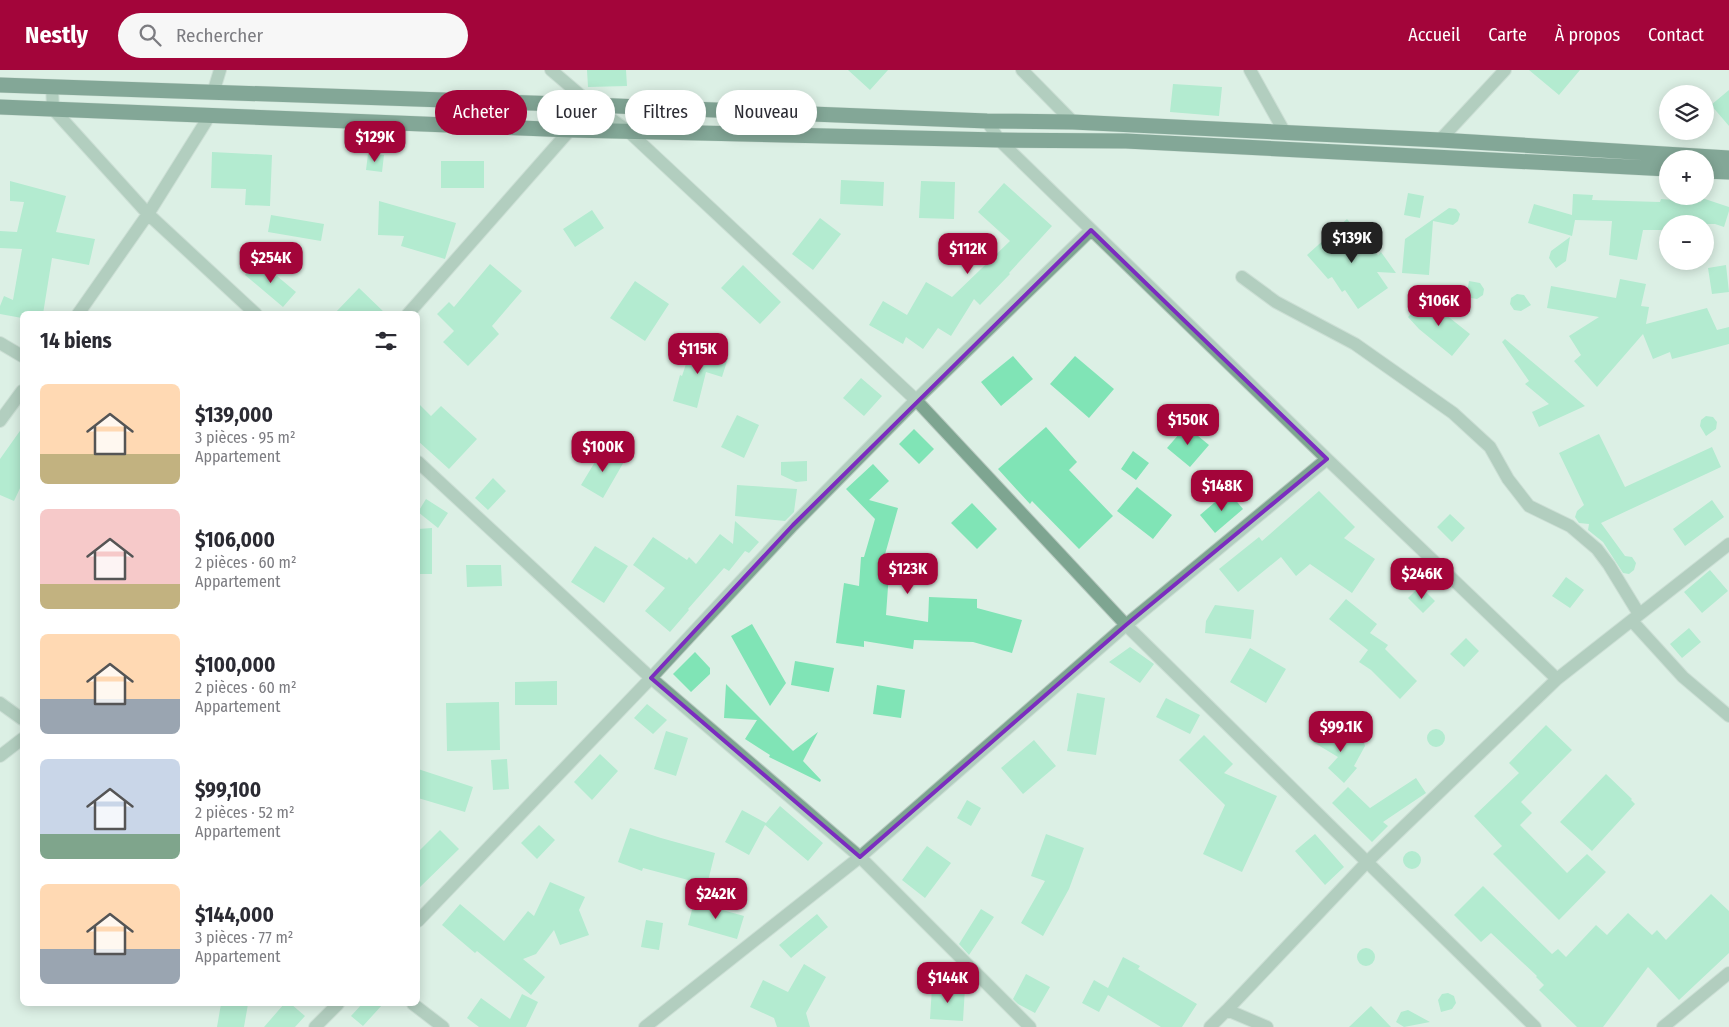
<!DOCTYPE html>
<html lang="fr">
<meta charset="utf-8">
<style>
body{margin:0;font-family:"Fira Sans Condensed",sans-serif;background:#f7f7f7;color:#2b2b33;height:100vh;display:flex;flex-direction:column;font-size:19px;white-space:nowrap}
*{box-sizing:border-box;margin:0}
p{font-size:16px;color:#7c7c81}
.icon{flex:none;width:28px;height:28px;fill:none;stroke:currentColor;stroke-width:2;stroke-linecap:round;stroke-linejoin:round}
.map{position:relative;flex:1;overflow:hidden}
.sheet{position:absolute;left:20px;top:241px;width:400px;height:695px;display:flex;flex-direction:column;background:#fff;border-radius:8px;box-shadow:0 2px 12px #0003}
.sheet>*{flex:none}
.hud{position:absolute;left:435px;top:20px;width:475px;height:45px;display:flex;gap:10px}
.tools{position:absolute;left:1659px;top:15px;display:grid;gap:10px}
.tools a{display:grid;place-items:center;width:55px;height:55px;border-radius:50%;background:#fff;box-shadow:0 2px 12px #0003;font-size:25px}
.price{position:absolute;translate:-50% -42px;padding:0 11px;border-radius:10px;background:#a3053a;color:#fff;font-size:16px;line-height:32px;filter:drop-shadow(0 1px 2px #0008)}
.price::after{content:'';position:absolute;left:50%;top:30px;width:15px;height:11px;margin-left:-8px;background:inherit;clip-path:polygon(0 0,100% 0,50% 100%)}
.price.on{background:#222;color:#fff}
ul{padding:0;list-style:none}
li{display:flex;align-items:center;gap:15px;height:125px;padding:0 20px}
li span{display:grid;place-items:center;flex:none;width:140px;height:100px;border-radius:8px;color:#555}
li>.icon{margin-inline-start:auto}
span .icon{width:60px;height:60px;fill:#fffc;stroke-width:1}
li b{font-size:21px}
h2{display:flex;justify-content:space-between;align-items:center;height:60px;padding:0 20px;font-size:21px}
.chip{padding:0 18px;border-radius:22px;background:#fff;box-shadow:0 2px 12px #0003;font-size:18px;line-height:45px}
.chip.on{background:#a3053a;color:#fff}
header{display:flex;align-items:center;gap:30px;box-sizing:border-box;height:70px;padding:0 25px;background:#a3053a;color:#fff}
header strong{font-size:24px}
nav{display:flex;gap:28px;margin-inline-start:auto;font-size:18px}
.search{width:350px;height:45px;background:#f7f7f7;display:flex;align-items:center;gap:12px;box-sizing:border-box;padding:0 18px;border-radius:28px;color:#7c7c81;font-size:19px}
.map>svg:first-child{display:block}
.building{fill:#80e4b6}
.lines{fill:none;stroke-linecap:round;stroke-linejoin:round}
.street-casing{stroke:#b9cac1;stroke-width:14}
.highway-casing{stroke:#b9cac1;stroke-width:16}
.street{stroke:#7ea591;stroke-width:12}
.highway{stroke:#184e38;stroke-width:15}
.marked{fill:none;stroke:#7b2cbf;stroke-width:4;stroke-linejoin:round}
</style>
<header>
<strong>Nestly</strong>
<div class="search"><svg class="icon" aria-label="search" viewBox="0 0 24 24"><circle cx="10" cy="10" r="6"/><path d="M15 15l6 6"/></svg>Rechercher</div>
<nav><a>Accueil</a><a>Carte</a><a>À propos</a><a>Contact</a></nav>
</header>
<div class="map">
<svg width="1729" height="957" viewBox="0 0 1729 957">
<rect width="100%" height="100%" fill="#dcf0e5"/>
<path class="building" d="M 587,0 L 626,0 L 627,16 L 588,17 Z
M 848,0 L 888,0 L 870,20 Z
M 1529,0 L 1580,0 L 1559,25 Z
M 1173,14 L 1222,17 L 1219,46 L 1170,42 Z
M 1729,20 L 1729,56 L 1711,35 Z
M 212,82 L 272,85 L 270,136 L 245,135 L 246,119 L 211,118 Z
M 368,84 L 384,85 L 382,102 L 366,100 Z
M 441,91 L 484,91 L 484,118 L 441,118 Z
M 841,110 L 884,112 L 883,136 L 840,134 Z
M 10,111 L 66,126 L 56,162 L 95,169 L 89,195 L 52,188 L 43,244 L 22,244 L 22,248 L 0,244 L 0,236 L 4,226 L 13,230 L 22,179 L 0,178 L 0,161 L 17,162 L 24,132 L 10,131 Z
M 921,111 L 955,112 L 954,149 L 919,148 Z
M 1004,113 L 1052,156 L 1009,203 L 1010,204 L 980,235 L 974,229 L 951,266 L 938,258 L 923,279 L 906,267 L 903,274 L 869,255 L 883,231 L 907,245 L 926,212 L 952,227 L 1010,171 L 978,142 Z
M 1408,123 L 1424,126 L 1420,148 L 1404,145 Z
M 1573,124 L 1593,125 L 1592,130 L 1660,132 L 1661,129 L 1701,132 L 1702,128 L 1729,137 L 1729,141 L 1724,157 L 1715,154 L 1668,154 L 1668,160 L 1643,160 L 1637,190 L 1609,185 L 1612,151 L 1575,150 L 1572,166 L 1528,153 L 1534,134 L 1572,145 Z
M 379,131 L 456,153 L 445,189 L 401,176 L 404,166 L 378,165 Z
M 1449,138 L 1456,139 L 1460,144 L 1458,151 L 1453,155 L 1433,151 L 1429,205 L 1402,203 L 1405,169 Z
M 592,140 L 604,158 L 575,177 L 563,159 Z
M 271,145 L 324,154 L 321,171 L 268,162 Z
M 820,148 L 841,164 L 813,200 L 792,184 Z
M 1347,149 L 1378,185 L 1381,182 L 1396,203 L 1377,202 L 1388,218 L 1358,239 L 1345,220 L 1342,222 L 1332,207 L 1328,209 L 1307,185 Z
M 1570,167 L 1566,191 L 1556,198 L 1549,188 L 1551,181 Z
M 255,192 L 275,207 L 277,206 L 296,222 L 283,237 L 245,205 Z
M 490,194 L 522,221 L 492,256 L 499,264 L 468,296 L 443,272 L 454,261 L 437,244 L 449,232 L 454,237 Z
M 743,195 L 781,232 L 760,254 L 721,218 Z
M 1726,195 L 1729,222 L 1712,224 L 1708,198 Z
M 1620,209 L 1646,214 L 1641,236 L 1649,237 L 1646,254 L 1707,238 L 1717,260 L 1729,257 L 1729,274 L 1672,289 L 1670,282 L 1653,289 L 1643,264 L 1597,317 L 1574,291 L 1581,285 L 1569,266 L 1599,247 L 1547,238 L 1551,216 L 1616,228 Z
M 635,211 L 669,234 L 645,271 L 610,248 Z
M 1469,211 L 1480,213 L 1484,219 L 1483,225 L 1477,229 L 1471,228 L 1467,222 Z
M 359,218 L 386,244 L 334,244 Z
M 1517,224 L 1524,225 L 1531,235 L 1521,241 L 1514,240 L 1510,234 L 1511,228 Z
M 1426,229 L 1470,264 L 1452,286 L 1419,259 L 1408,247 Z
M 1505,269 L 1585,336 L 1539,357 L 1532,342 L 1549,334 L 1525,314 L 1529,311 L 1502,272 Z
M 692,276 L 728,288 L 722,307 L 706,302 L 697,338 L 673,331 L 680,305 L 682,306 Z
M 1013,286 L 1033,309 L 1001,336 L 981,312 Z
M 1075,286 L 1114,319 L 1089,348 L 1050,314 Z
M 861,308 L 882,326 L 864,346 L 843,328 Z
M 418,333 L 431,346 L 441,336 L 477,369 L 449,399 L 418,371 Z
M 737,345 L 759,355 L 744,388 L 721,377 Z
M 1706,346 L 1713,347 L 1717,352 L 1716,359 L 1706,366 L 1700,356 L 1701,350 Z
M 1186,356 L 1209,375 L 1190,397 L 1167,378 Z
M 1046,357 L 1077,392 L 1069,400 L 1113,446 L 1079,479 L 1032,431 L 1030,434 L 998,399 Z
M 22,358 L 22,414 L 14,431 L 0,425 L 0,389 Z
M 914,359 L 934,379 L 919,394 L 899,374 Z
M 1599,364 L 1625,417 L 1712,377 L 1721,397 L 1601,453 L 1625,486 L 1632,487 L 1636,493 L 1634,500 L 1629,504 L 1623,503 L 1603,472 L 1588,460 L 1589,454 L 1579,453 L 1575,447 L 1577,441 L 1584,435 L 1559,383 Z
M 604,377 L 625,390 L 603,428 L 581,415 Z
M 1133,381 L 1149,393 L 1136,410 L 1121,399 Z
M 807,391 L 807,411 L 796,412 L 781,405 L 781,392 Z
M 873,394 L 889,411 L 869,430 L 898,438 L 884,488 L 890,489 L 886,545 L 928,552 L 929,527 L 977,529 L 977,538 L 1022,550 L 1012,583 L 973,572 L 914,570 L 913,579 L 864,571 L 864,577 L 836,573 L 844,513 L 859,516 L 861,487 L 864,487 L 875,449 L 846,419 Z
M 493,408 L 506,421 L 488,440 L 475,428 Z
M 737,415 L 797,419 L 794,442 L 785,451 L 735,446 Z
M 1137,417 L 1172,445 L 1153,469 L 1117,441 Z
M 1228,421 L 1243,439 L 1215,463 L 1200,445 Z
M 1319,421 L 1355,457 L 1344,468 L 1375,489 L 1352,523 L 1310,494 L 1296,506 L 1281,487 L 1238,522 L 1219,499 L 1259,467 L 1262,471 Z
M 426,429 L 448,443 L 438,458 L 418,442 Z
M 1712,430 L 1724,447 L 1685,476 L 1673,459 Z
M 972,433 L 997,459 L 977,479 L 951,453 Z
M 1450,444 L 1465,458 L 1452,472 L 1437,457 Z
M 735,451 L 759,472 L 749,483 L 745,481 L 729,501 L 724,498 L 688,539 L 689,540 L 670,562 L 645,541 L 665,518 L 633,495 L 653,467 L 687,490 L 689,487 L 696,494 L 720,464 L 733,474 Z
M 432,458 L 432,504 L 418,504 L 418,459 Z
M 595,476 L 628,496 L 604,533 L 571,512 Z
M 466,495 L 501,495 L 502,516 L 467,517 Z
M 1710,500 L 1728,521 L 1702,543 L 1684,522 Z
M 1566,507 L 1584,520 L 1570,538 L 1552,526 Z
M 1420,516 L 1435,531 L 1423,543 L 1408,528 Z
M 1346,529 L 1377,554 L 1370,563 L 1388,575 L 1385,579 L 1417,611 L 1400,629 L 1371,600 L 1359,592 L 1368,580 L 1329,549 Z
M 1215,535 L 1254,540 L 1251,569 L 1205,563 L 1206,551 Z
M 752,554 L 786,613 L 770,636 L 731,566 Z
M 1689,558 L 1701,572 L 1682,588 L 1670,574 Z
M 1466,568 L 1479,581 L 1464,597 L 1450,584 Z
M 1130,577 L 1154,594 L 1140,613 L 1109,592 Z
M 1250,578 L 1286,599 L 1266,633 L 1230,612 Z
M 695,582 L 710,598 L 710,604 L 691,622 L 673,604 Z
M 795,591 L 834,598 L 829,622 L 791,615 Z
M 557,611 L 557,635 L 515,635 L 515,612 Z
M 726,614 L 793,681 L 818,662 L 803,691 L 821,710 L 820,712 L 769,687 L 770,685 L 745,669 L 757,650 L 724,648 Z
M 877,615 L 905,620 L 901,648 L 873,644 Z
M 1077,623 L 1105,628 L 1096,685 L 1067,681 Z
M 1166,628 L 1200,645 L 1190,664 L 1156,647 Z
M 499,632 L 500,680 L 447,681 L 446,633 Z
M 647,634 L 667,650 L 653,664 L 634,648 Z
M 1546,655 L 1572,680 L 1521,732 L 1532,743 L 1520,755 L 1567,803 L 1587,784 L 1606,802 L 1559,850 L 1493,784 L 1502,776 L 1474,746 L 1519,703 L 1509,693 Z
M 1321,658 L 1327,661 L 1330,672 L 1357,666 L 1363,669 L 1365,676 L 1354,696 L 1357,698 L 1344,713 L 1328,698 L 1338,687 L 1313,672 L 1311,665 L 1314,660 Z
M1427 668a9 9 0 1 1 18 0a9 9 0 1 1-18 0Z
M 666,661 L 688,668 L 676,706 L 654,699 Z
M 1204,665 L 1233,694 L 1224,703 L 1277,726 L 1242,802 L 1203,784 L 1225,735 L 1179,690 Z
M 1034,670 L 1056,696 L 1023,724 L 1001,698 Z
M 600,684 L 618,701 L 592,730 L 574,712 Z
M 507,689 L 509,719 L 493,720 L 491,690 Z
M 418,699 L 473,717 L 465,742 L 418,728 Z
M 1606,704 L 1632,729 L 1631,730 L 1635,734 L 1592,781 L 1560,752 Z
M 1416,708 L 1426,723 L 1383,752 L 1388,756 L 1372,772 L 1332,733 L 1348,717 L 1370,738 Z
M 967,730 L 981,738 L 971,756 L 957,748 Z
M 780,736 L 823,773 L 808,791 L 765,755 L 749,785 L 725,772 L 742,740 L 766,753 Z
M 539,755 L 555,770 L 537,789 L 521,773 Z
M 630,758 L 661,768 L 715,783 L 707,815 L 643,798 L 642,801 L 618,792 Z
M 440,760 L 459,779 L 418,819 L 418,782 Z
M 1046,764 L 1084,778 L 1069,819 L 1043,866 L 1021,853 L 1045,811 L 1031,806 Z
M 1315,764 L 1344,797 L 1325,815 L 1295,781 Z
M 927,776 L 951,793 L 925,828 L 902,810 Z
M1403 790a9 9 0 1 1 18 0a9 9 0 1 1-18 0Z
M 550,812 L 585,827 L 579,840 L 589,865 L 560,875 L 554,860 L 536,884 L 523,889 L 545,907 L 531,925 L 477,881 L 475,883 L 442,855 L 460,834 L 504,871 L 528,841 L 534,846 Z
M 1483,816 L 1552,884 L 1558,879 L 1566,887 L 1596,855 L 1607,865 L 1628,843 L 1652,865 L 1657,860 L 1666,870 L 1711,824 L 1729,841 L 1729,883 L 1679,930 L 1648,897 L 1603,957 L 1577,957 L 1539,920 L 1544,915 L 1536,907 L 1537,906 L 1491,863 L 1481,872 L 1454,845 Z
M 694,832 L 744,846 L 737,869 L 688,855 Z
M 981,839 L 994,847 L 969,885 L 959,874 Z
M 817,844 L 828,857 L 791,888 L 779,875 Z
M 646,850 L 663,853 L 659,880 L 641,877 Z
M1357 887a9 9 0 1 1 18 0a9 9 0 1 1-18 0Z
M 1123,887 L 1140,896 L 1138,899 L 1197,934 L 1182,957 L 1161,957 L 1108,925 L 1099,942 L 1082,933 L 1094,910 L 1108,918 Z
M 804,894 L 826,907 L 806,943 L 810,957 L 777,957 L 774,948 L 750,937 L 763,910 L 788,922 Z
M 1026,904 L 1050,917 L 1035,943 L 1018,934 L 1013,929 Z
M 932,917 L 965,918 L 963,951 L 930,949 Z
M 1448,923 L 1454,926 L 1456,933 L 1452,939 L 1441,942 L 1438,930 L 1442,924 Z
M 522,924 L 538,932 L 526,957 L 479,957 L 467,948 L 481,928 L 510,949 Z
M 221,934 L 248,934 L 244,957 L 217,957 Z
M 284,934 L 291,934 L 305,946 L 295,957 L 264,957 Z
M 362,934 L 383,934 L 363,956 L 351,946 Z
M 1371,936 L 1391,957 L 1349,957 Z
M 1408,940 L 1430,952 L 1404,957 L 1396,952 L 1401,942 Z"/>
<g class="lines">
<defs>
<path id="street" d="M 551,0 L 592,35 L 628,61 L 916,330 L 1126,555 L 1367,792 L 1227,940
M 1022,0 L 1073,52
M 1250,0 L 1285,63
M 52,16 L 53,39 L 148,144 L 256,244
M 213,23 L 220,0
M 987,51 L 999,70 L 1327,389 L 1557,609
M 1440,70 L 1505,0
M 1242,207 L 1276,232 L 1355,274 L 1453,343 L 1490,377 L 1508,409 L 1529,436 L 1570,456 L 1597,479 L 1609,495 L 1639,544
M 78,244 L 148,144 L 210,45
M 408,244 L 592,35
M 0,273 L 22,286
M 0,351 L 22,321
M 418,392 L 651,608 L 860,787 L 1030,957
M 1632,551 L 1683,607 L 1729,646
M 0,633 L 22,649
M 0,686 L 22,669
M 418,851 L 651,608 L 793,455 L 916,330 L 1091,160
M 413,934 L 443,957
M 315,957 L 338,934
M 645,957 L 860,787 L 1126,555 L 1327,389
M 1210,957 L 1227,940 L 1267,957
M 1535,957 L 1367,792 L 1557,609 L 1729,474
M 1663,957 L 1729,903"/>
<path id="highway" d="M 0,15 L 592,35 L 987,51 L 1073,52 L 1440,70 L 1729,88
M 0,37 L 571,60 L 999,70 L 1126,71 L 1668,99
M 1705,101 L 1729,102"/>
</defs>
<use href="#street" class="street-casing"/>
<use href="#highway" class="highway-casing"/>
<use href="#street" class="street"/>
<use href="#highway" class="highway"/>
</g>
<path d="M0 0H1729V957H0ZM 1091,160 L 1327,389 L 1126,555 L 860,787 L 651,608 L 793,455 Z" fill="#dcf0e5" fill-opacity=".55" fill-rule="evenodd"/>
<path class="marked" d="M 1091,160 L 1327,389 L 1126,555 L 860,787 L 651,608 L 793,455 Z"/>
</svg>
<div class="tools">
<a><svg class="icon" aria-label="layers" viewBox="0 0 24 24"><path d="M12 4l9 5-9 5-9-5zM3 14l9 5 9-5"/></svg></a>
<a>+</a>
<a>−</a>
</div>
<b class="price" style="left:375px;top:93px">$129K</b>
<b class="price on" style="left:1352px;top:194px">$139K</b>
<b class="price" style="left:968px;top:205px">$112K</b>
<b class="price" style="left:271px;top:214px">$254K</b>
<b class="price" style="left:1439px;top:257px">$106K</b>
<b class="price" style="left:698px;top:305px">$115K</b>
<b class="price" style="left:1188px;top:376px">$150K</b>
<b class="price" style="left:603px;top:403px">$100K</b>
<b class="price" style="left:1222px;top:442px">$148K</b>
<b class="price" style="left:908px;top:525px">$123K</b>
<b class="price" style="left:1422px;top:530px">$246K</b>
<b class="price" style="left:1341px;top:683px">$99.1K</b>
<b class="price" style="left:716px;top:850px">$242K</b>
<b class="price" style="left:948px;top:934px">$144K</b>
<div class="hud">
<a class="chip on">Acheter</a>
<a class="chip">Louer</a>
<a class="chip">Filtres</a>
<a class="chip">Nouveau</a>
</div>
<section class="sheet">
<h2>14 biens<svg class="icon" aria-label="filters" viewBox="0 0 24 24"><path d="M4 7h16M4 17h16"/><circle cx="9" cy="7" r="2"/><circle cx="15" cy="17" r="2"/></svg></h2>
<ul>
<li><span style="background:linear-gradient(#ffd9b3 70%,#c2b280 0)"><svg class="icon" aria-label="home" viewBox="0 0 24 24"><path d="M3 11l9-7 9 7M6 9v11h12V9"/></svg></span><div><b>$139,000</b><p>3 pièces · 95 m²</p><p>Appartement</p></div></li>
<li><span style="background:linear-gradient(#f6c9c9 75%,#c2b280 0)"><svg class="icon" aria-label="home" viewBox="0 0 24 24"><path d="M3 11l9-7 9 7M6 9v11h12V9"/></svg></span><div><b>$106,000</b><p>2 pièces · 60 m²</p><p>Appartement</p></div></li>
<li><span style="background:linear-gradient(#ffd9b3 65%,#9aa5b1 0)"><svg class="icon" aria-label="home" viewBox="0 0 24 24"><path d="M3 11l9-7 9 7M6 9v11h12V9"/></svg></span><div><b>$100,000</b><p>2 pièces · 60 m²</p><p>Appartement</p></div></li>
<li><span style="background:linear-gradient(#c9d6e8 75%,#7fa58c 0)"><svg class="icon" aria-label="home" viewBox="0 0 24 24"><path d="M3 11l9-7 9 7M6 9v11h12V9"/></svg></span><div><b>$99,100</b><p>2 pièces · 52 m²</p><p>Appartement</p></div></li>
<li><span style="background:linear-gradient(#ffd9b3 65%,#9aa5b1 0)"><svg class="icon" aria-label="home" viewBox="0 0 24 24"><path d="M3 11l9-7 9 7M6 9v11h12V9"/></svg></span><div><b>$144,000</b><p>3 pièces · 77 m²</p><p>Appartement</p></div></li>
</ul>
</section>
</div>
